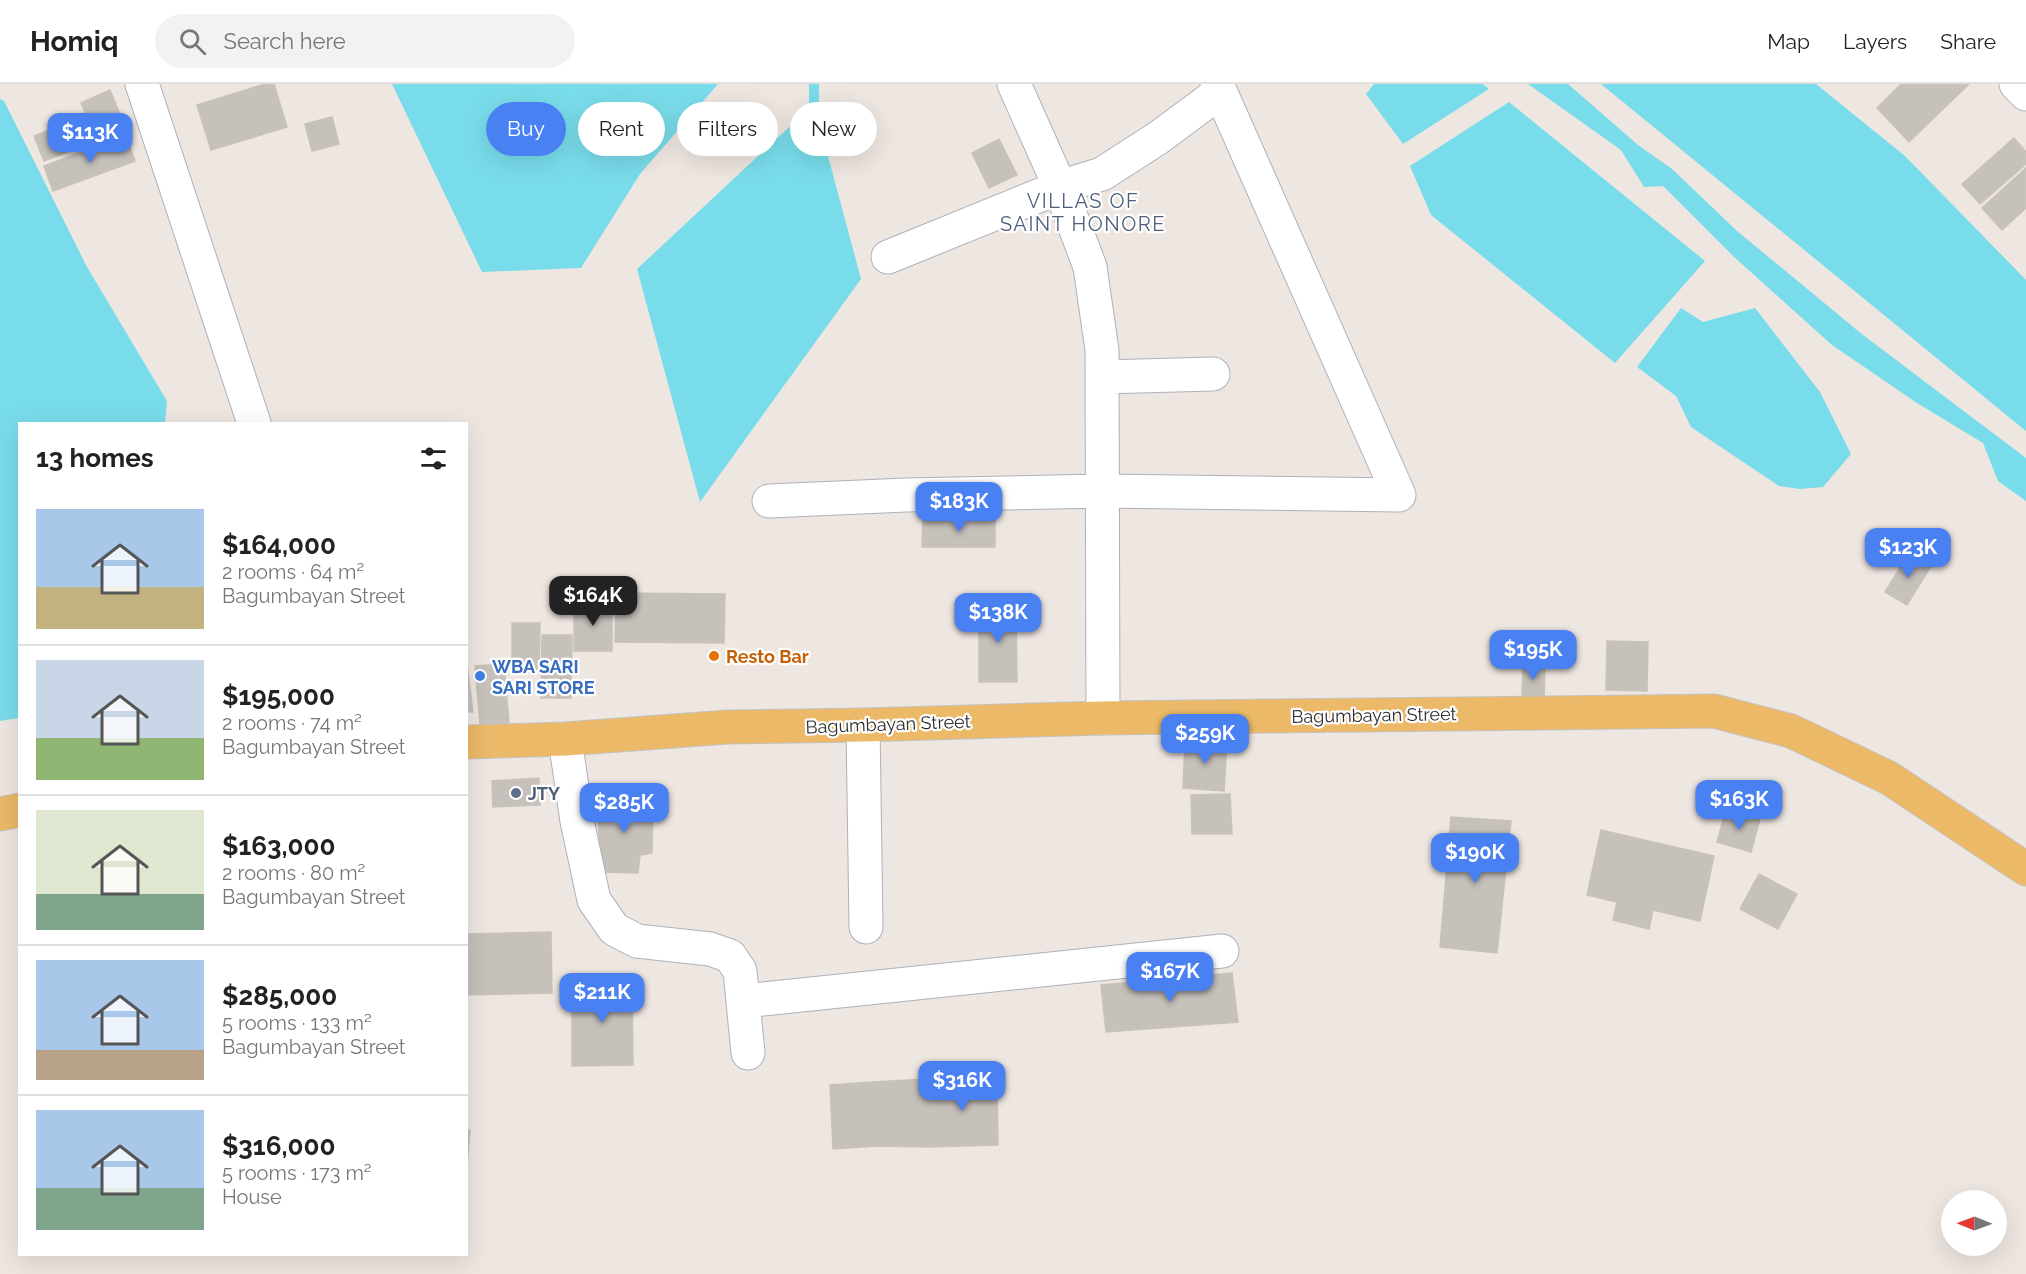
<!DOCTYPE html>
<meta charset="utf-8">
<style>
body{margin:0;font-family:Raleway,sans-serif;background:#f2f2f2;color:#222;height:100vh;display:flex;flex-direction:column;font-size:22px;white-space:nowrap}
*{box-sizing:border-box;margin:0}
p{font-size:20px;color:#767676}
.icon{flex:none;width:33px;height:33px;fill:none;stroke:currentColor;stroke-width:2;stroke-linecap:round;stroke-linejoin:round}
.map{position:relative;flex:1;overflow:hidden}
.panel{position:absolute;left:18px;top:338px;width:450px;height:834px;display:flex;flex-direction:column;background:#fff;border-radius:0px;box-shadow:0 6px 24px #0002}
.panel>*{flex:none}
.top-card{position:absolute;left:486px;top:18px;width:570px;height:54px;display:flex;gap:12px}
.needle{width:39px;rotate:271deg}
.fabs{position:absolute;left:1941px;top:1106px;display:grid;gap:12px}
.fabs a{display:grid;place-items:center;width:66px;height:66px;border-radius:50%;background:#fff;box-shadow:0 6px 24px #0002;font-size:30px}
.price{position:absolute;translate:-50% -51px;padding:0 14px;border-radius:12px;background:#4981f2;color:#fff;font-size:20px;line-height:39px;filter:drop-shadow(0 2px 3px #0008)}
.price::after{content:'';position:absolute;left:50%;top:36px;width:18px;height:14px;margin-left:-9px;background:inherit;clip-path:polygon(0 0,100% 0,50% 100%)}
.price.selected{background:#222;color:#fff}
ul{padding:0;list-style:none}
li{display:flex;align-items:center;gap:18px;height:150px;padding:0 18px}
li+li{border-top:2px solid #e0e0e0}
li span{display:grid;place-items:center;flex:none;width:168px;height:120px;border-radius:0px;color:#555}
li>.icon{margin-inline-start:auto}
span .icon{width:72px;height:72px;fill:#fffc;stroke-width:1}
li b{font-size:26px}
h2{display:flex;justify-content:space-between;align-items:center;height:72px;padding:0 18px;font-size:26px}
.pill{padding:0 21px;border-radius:27px;background:#fff;box-shadow:0 6px 24px #0002;font-size:21px;line-height:54px}
.pill.selected{background:#4981f2;color:#fff}
header{display:flex;align-items:center;gap:36px;box-sizing:border-box;height:84px;padding:0 30px;background:#fff;border-bottom:2px solid #e0e0e0}
header strong{font-size:28px}
nav{display:flex;gap:33px;margin-inline-start:auto;font-size:21px}
.search{width:420px;height:54px;background:#f2f2f2;display:flex;align-items:center;gap:15px;box-sizing:border-box;padding:0 21px;border-radius:33px;color:#767676;font-size:22px}
.map>svg:first-child{display:block}
.water{fill:#79dcea}
.lines{fill:none;stroke-linecap:round;stroke-linejoin:round}
.stream{stroke:#79dcea;stroke-width:10}
.building{fill:#c7c1bc;stroke:#c9c2ba;stroke-width:1.5}
.minor-casing{stroke:#adb1b9;stroke-width:35}
.major-casing{stroke:#c4c4c4;stroke-width:35}
.minor{stroke:#fff;stroke-width:33}
.major{stroke:#ebb968;stroke-width:33}
.food-dot{fill:#e8710a;stroke:#fff;stroke-width:2}
.shop-dot{fill:#3f7fe0;stroke:#fff;stroke-width:2}
.service-dot{fill:#5c6f8a;stroke:#fff;stroke-width:2}
.labels{text-anchor:middle;dominant-baseline:central;stroke-width:4.5;stroke-linejoin:round;paint-order:stroke}
.food-label{font-size:18px;font-weight:bold;fill:#c56008;stroke:#fff;text-anchor:start}
.shop-label{font-size:18px;font-weight:bold;fill:#366cbe;stroke:#fff;text-anchor:start}
.street-label{font-size:18px;fill:#2d2d2d;stroke:#fff}
.service-label{font-size:18px;font-weight:bold;fill:#4e5e75;stroke:#fff;text-anchor:start}
.neighbourhood-label{font-size:20px;letter-spacing:1.5px;fill:#4f5e7c;stroke:#fff}
</style>
<header>
<strong>Homiq</strong>
<div class="search"><svg class="icon" aria-label="search" viewBox="0 0 24 24"><circle cx="10" cy="10" r="6"/><path d="M15 15l6 6"/></svg>Search here</div>
<nav><a>Map</a><a>Layers</a><a>Share</a></nav>
</header>
<div class="map">
<svg width="2026" height="1190" viewBox="0 0 2026 1190">
<rect width="100%" height="100%" fill="#eee6e1"/>
<path class="water" d="M 392,0 L 718,0 L 640,90 L 581,184 L 482,188 Z
M 1374,0 L 1483,0 L 1489,5 L 1403,60 L 1366,10 Z
M 1528,0 L 1568,0 L 1638,61 L 1672,85 L 1737,147 L 1863,251 L 2026,374 L 2026,417 L 1998,397 L 1983,359 L 1917,319 L 1832,261 L 1733,172 L 1663,102 L 1644,103 L 1621,66 Z
M 1601,0 L 1816,0 L 1905,72 L 2026,196 L 2026,347 Z
M 0,15 L 4,17 L 87,183 L 167,317 L 165,339 L 20,339 L 19,634 L 0,637 Z
M 1509,18 L 1705,177 L 1615,279 L 1431,131 L 1410,82 Z
M 814,20 L 861,195 L 700,418 L 637,185 Z
M 1681,224 L 1703,238 L 1755,224 L 1820,308 L 1851,370 L 1823,403 L 1800,405 L 1779,402 L 1691,343 L 1676,312 L 1637,283 Z"/>
<g class="lines">
<path class="stream" d="M 814,20 L 814,0"/>
</g>
<path class="building" d="M 265,0 L 274,0 L 287,43 L 211,66 L 197,21 Z
M 1901,0 L 1969,0 L 1909,58 L 1877,24 Z
M 110,6 L 124,40 L 96,52 L 81,19 Z
M 82,33 L 92,58 L 44,77 L 34,52 Z
M 332,33 L 339,60 L 312,67 L 305,40 Z
M 126,52 L 135,77 L 53,107 L 44,82 Z
M 2014,54 L 2026,68 L 2026,80 L 1980,120 L 1962,100 Z
M 999,55 L 1017,91 L 989,104 L 972,69 Z
M 2026,84 L 2026,124 L 2002,146 L 1982,124 Z
M 923,434 L 995,434 L 995,463 L 922,463 Z
M 1909,469 L 1931,482 L 1907,521 L 1885,508 Z
M 616,509 L 725,510 L 724,559 L 615,558 Z
M 574,519 L 612,519 L 612,567 L 574,567 Z
M 1016,521 L 1017,598 L 979,598 L 979,522 Z
M 512,539 L 540,539 L 539,587 L 512,586 Z
M 542,551 L 572,551 L 571,614 L 541,614 Z
M 1607,557 L 1648,558 L 1647,607 L 1606,606 Z
M 466,571 L 473,628 L 466,628 Z
M 504,580 L 509,639 L 480,641 L 475,582 Z
M 1523,582 L 1545,583 L 1544,612 L 1522,611 Z
M 1185,656 L 1227,658 L 1224,707 L 1183,704 Z
M 539,694 L 540,721 L 493,723 L 492,697 Z
M 1230,710 L 1232,750 L 1192,750 L 1191,711 Z
M 653,715 L 652,769 L 640,771 L 638,789 L 600,788 L 598,716 Z
M 1726,726 L 1760,735 L 1751,768 L 1717,758 Z
M 1451,733 L 1511,737 L 1497,869 L 1440,863 Z
M 1601,746 L 1714,772 L 1700,837 L 1653,826 L 1649,845 L 1613,836 L 1617,818 L 1587,811 Z
M 1759,790 L 1797,810 L 1778,845 L 1740,825 Z
M 551,848 L 552,909 L 466,911 L 466,850 Z
M 1232,889 L 1238,938 L 1106,948 L 1101,901 Z
M 632,898 L 633,981 L 572,982 L 572,899 Z
M 997,994 L 998,1061 L 929,1063 L 926,995 Z
M 926,995 L 929,1063 L 875,1062 L 872,998 Z
M 872,998 L 875,1062 L 833,1065 L 830,1001 Z
M 466,1046 L 470,1046 L 466,1096 Z"/>
<g class="lines">
<defs>
<path id="minor" d="M 142,0 L 254,339
M 1014,0 L 1060,103 L 1090,183 L 1102,266 L 1103,634
M 2016,0 L 2026,10
M 888,173 L 1060,103 L 1102,90 L 1158,54 L 1220,8
M 1102,293 L 1213,290
M 769,417 L 906,411 L 1102,407 L 1399,411 L 1217,0
M 863,641 L 866,843
M 565,655 L 577,737 L 594,816 L 614,845 L 637,857 L 710,865 L 730,872 L 740,887 L 748,969
M 744,917 L 1222,867"/>
<path id="major" d="M 466,658 L 565,655 L 728,643 L 863,641 L 1103,634 L 1714,627 L 1791,647 L 1889,694 L 2026,785
M 0,730 L 20,726"/>
</defs>
<use href="#minor" class="minor-casing"/>
<use href="#major" class="major-casing"/>
<use href="#minor" class="minor"/>
<use href="#major" class="major"/>
</g>
<circle class="food-dot" cx="714" cy="572" r="6"/>
<circle class="shop-dot" cx="480" cy="592" r="6"/>
<circle class="service-dot" cx="516" cy="709" r="6"/>
<g class="labels">
<g class="food-label">
<text x="726" y="572">Resto Bar</text>
</g>
<g class="shop-label">
<text x="492" y="582">WBA SARI<tspan x="492" dy="21">SARI STORE</tspan></text>
</g>
<g class="street-label">
<text transform="translate(1374 631) rotate(-1)">Bagumbayan Street</text>
<text transform="translate(888 640) rotate(-2)">Bagumbayan Street</text>
</g>
<g class="service-label">
<text x="528" y="709">JTY</text>
</g>
<g class="neighbourhood-label">
<text x="1083" y="117">VILLAS OF<tspan x="1083" dy="23">SAINT HONORE</tspan></text>
</g>
</g>
</svg>
<div class="fabs">
<a><svg class="needle" viewBox="-14 -14 28 28"><path d="M0-13l5 13h-10z" fill="#e53935"/><path d="M0 13l5-13h-10z" fill="#767676"/></svg></a>
</div>
<b class="price" style="left:90px;top:80px">$113K</b>
<b class="price" style="left:959px;top:449px">$183K</b>
<b class="price" style="left:1908px;top:495px">$123K</b>
<b class="price selected" style="left:593px;top:543px">$164K</b>
<b class="price" style="left:998px;top:560px">$138K</b>
<b class="price" style="left:1533px;top:597px">$195K</b>
<b class="price" style="left:1205px;top:681px">$259K</b>
<b class="price" style="left:1739px;top:747px">$163K</b>
<b class="price" style="left:624px;top:750px">$285K</b>
<b class="price" style="left:1475px;top:800px">$190K</b>
<b class="price" style="left:1170px;top:919px">$167K</b>
<b class="price" style="left:602px;top:940px">$211K</b>
<b class="price" style="left:962px;top:1028px">$316K</b>
<div class="top-card">
<a class="pill selected">Buy</a>
<a class="pill">Rent</a>
<a class="pill">Filters</a>
<a class="pill">New</a>
</div>
<section class="panel">
<h2>13 homes<svg class="icon" aria-label="filters" viewBox="0 0 24 24"><path d="M4 7h16M4 17h16"/><circle cx="9" cy="7" r="2"/><circle cx="15" cy="17" r="2"/></svg></h2>
<ul>
<li><span style="background:linear-gradient(#a9c7e8 65%,#c2b280 0)"><svg class="icon" aria-label="home" viewBox="0 0 24 24"><path d="M3 11l9-7 9 7M6 9v11h12V9"/></svg></span><div><b>$164,000</b><p>2 rooms · 64 m²</p><p>Bagumbayan Street</p></div></li>
<li><span style="background:linear-gradient(#c9d6e8 65%,#8fb573 0)"><svg class="icon" aria-label="home" viewBox="0 0 24 24"><path d="M3 11l9-7 9 7M6 9v11h12V9"/></svg></span><div><b>$195,000</b><p>2 rooms · 74 m²</p><p>Bagumbayan Street</p></div></li>
<li><span style="background:linear-gradient(#dfe7d0 70%,#7fa58c 0)"><svg class="icon" aria-label="home" viewBox="0 0 24 24"><path d="M3 11l9-7 9 7M6 9v11h12V9"/></svg></span><div><b>$163,000</b><p>2 rooms · 80 m²</p><p>Bagumbayan Street</p></div></li>
<li><span style="background:linear-gradient(#a9c7e8 75%,#b9a48a 0)"><svg class="icon" aria-label="home" viewBox="0 0 24 24"><path d="M3 11l9-7 9 7M6 9v11h12V9"/></svg></span><div><b>$285,000</b><p>5 rooms · 133 m²</p><p>Bagumbayan Street</p></div></li>
<li><span style="background:linear-gradient(#a9c7e8 65%,#7fa58c 0)"><svg class="icon" aria-label="home" viewBox="0 0 24 24"><path d="M3 11l9-7 9 7M6 9v11h12V9"/></svg></span><div><b>$316,000</b><p>5 rooms · 173 m²</p><p>House</p></div></li>
</ul>
</section>
</div>
